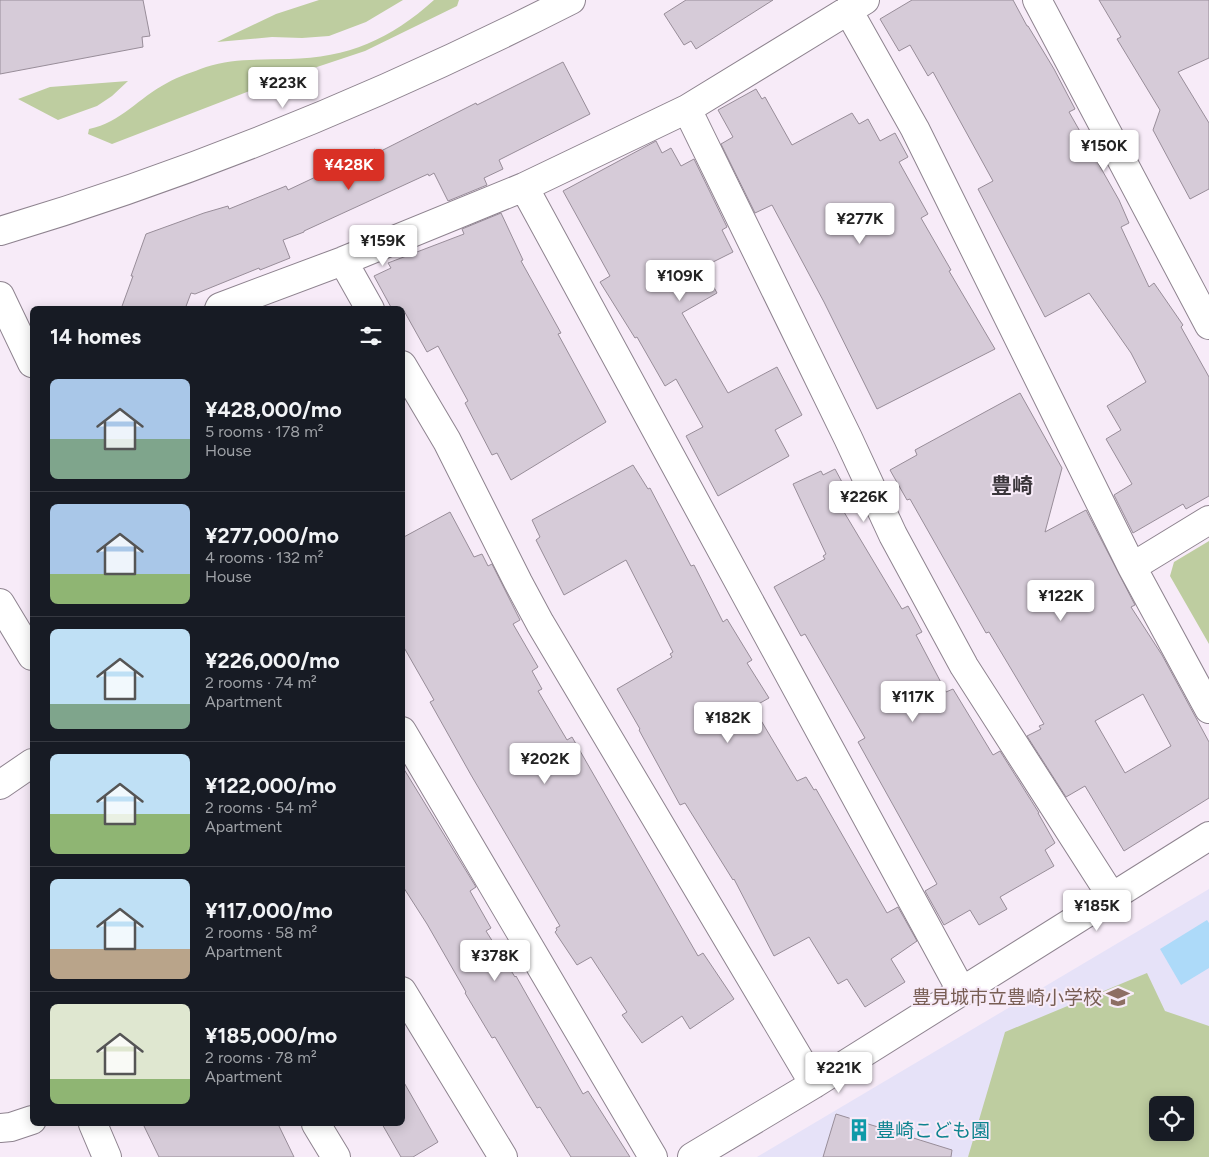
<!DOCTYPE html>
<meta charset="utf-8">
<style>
body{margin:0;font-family:Figtree,"Noto Sans JP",sans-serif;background:#242831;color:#f1f3f6;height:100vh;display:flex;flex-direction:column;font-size:19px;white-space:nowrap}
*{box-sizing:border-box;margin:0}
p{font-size:16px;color:#9ea1a6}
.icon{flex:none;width:28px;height:28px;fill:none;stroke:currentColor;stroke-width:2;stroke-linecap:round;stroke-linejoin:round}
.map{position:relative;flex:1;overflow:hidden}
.panel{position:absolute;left:30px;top:306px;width:375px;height:820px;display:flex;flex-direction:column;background:#171b24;border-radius:8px;box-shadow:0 2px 12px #0003}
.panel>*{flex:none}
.tools{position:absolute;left:1149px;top:1096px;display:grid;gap:10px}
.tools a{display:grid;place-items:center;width:45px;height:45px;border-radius:8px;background:#171b24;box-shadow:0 2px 12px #0003;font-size:25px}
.price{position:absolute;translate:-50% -42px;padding:0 11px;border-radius:5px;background:#fff;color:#222;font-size:16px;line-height:32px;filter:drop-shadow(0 1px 2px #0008)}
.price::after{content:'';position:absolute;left:50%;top:30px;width:15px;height:11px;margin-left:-8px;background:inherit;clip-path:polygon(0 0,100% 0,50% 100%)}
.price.on{background:#d93025;color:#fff}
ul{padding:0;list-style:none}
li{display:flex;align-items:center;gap:15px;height:125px;padding:0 20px}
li+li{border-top:1px solid #363941}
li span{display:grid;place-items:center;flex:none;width:140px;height:100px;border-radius:8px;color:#555}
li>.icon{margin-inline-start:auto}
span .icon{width:60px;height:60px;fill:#fffc;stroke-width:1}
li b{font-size:21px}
h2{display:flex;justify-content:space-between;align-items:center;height:60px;padding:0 20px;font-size:21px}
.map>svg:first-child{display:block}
.education{fill:#e6e2f8;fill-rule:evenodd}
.green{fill:#becda0;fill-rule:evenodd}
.water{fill:#addaf9}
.building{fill:#d6cbd8;stroke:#988d99;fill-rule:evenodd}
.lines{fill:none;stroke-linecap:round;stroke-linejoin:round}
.minor-casing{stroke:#8e838f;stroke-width:30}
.tertiary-casing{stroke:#8e838f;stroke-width:30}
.minor{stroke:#fff;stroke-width:28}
.tertiary{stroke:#fff;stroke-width:28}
.labels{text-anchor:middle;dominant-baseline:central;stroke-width:4;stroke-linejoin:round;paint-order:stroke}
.education-label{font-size:19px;fill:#785e54;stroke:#f7ebf8;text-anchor:end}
.culture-label{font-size:19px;fill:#0d838f;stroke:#f7ebf8;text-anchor:start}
.quarter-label{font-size:21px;font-weight:bold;fill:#3a353a;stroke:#f7ebf8}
</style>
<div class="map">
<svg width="1209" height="1157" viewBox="0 0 1209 1157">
<rect width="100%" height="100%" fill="#f7ebf8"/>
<path class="education" d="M 1209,889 L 1209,1157 L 757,1157 ZM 1158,1105 L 1185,1105 L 1185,1132 L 1158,1132 Z"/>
<path class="green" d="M 319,0 L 403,0 L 366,22 L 329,36 L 302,38 L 272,37 L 217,42 L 276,14 Z
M 434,0 L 459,0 L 457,6 L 365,51 L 281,79 L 112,144 L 88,134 L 89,129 C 122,122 138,98 167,83 C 179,76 193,72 206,67 C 233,58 261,60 289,59 C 348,58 391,39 434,0 Z
M 128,81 L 112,96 L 97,106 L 58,120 L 18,99 L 50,87 Z
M 1209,541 L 1209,644 L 1170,576 L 1174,562 Z
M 1147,973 L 1165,1011 L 1209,1026 L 1209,1157 L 968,1157 L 1005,1032 ZM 1158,1105 L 1185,1105 L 1185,1132 L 1158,1132 Z"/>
<path class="water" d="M 1207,920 L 1209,923 L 1209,968 L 1181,985 L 1160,949 Z"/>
<path class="building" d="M 0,0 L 143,0 L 150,36 L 142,37 L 143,47 L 0,74 Z
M 686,0 L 773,0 L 696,49 L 691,41 L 684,45 L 664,14 Z
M 912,0 L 1013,0 L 1027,26 L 1028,26 L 1054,69 L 1075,109 L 1069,112 L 1119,200 L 1129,223 L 1121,227 L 1149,287 L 1154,283 L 1183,325 L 1181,327 L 1209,377 L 1209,496 L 1186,509 L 1183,504 L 1133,533 L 1114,495 L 1132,484 L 1106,439 L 1121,430 L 1107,406 L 1146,382 L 1131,353 L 1089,293 L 1045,317 L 978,189 L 993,181 L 933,72 L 928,76 L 910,45 L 899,51 L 880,19 Z
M 1099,0 L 1209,0 L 1209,58 L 1178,72 L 1209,123 L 1209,189 L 1190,199 L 1153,130 L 1160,110 L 1117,39 L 1121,37 Z
M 563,62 L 590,114 L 499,160 L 503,169 L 484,178 L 487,185 L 448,201 L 434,173 L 429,176 L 428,174 L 304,231 L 304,232 L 283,240 L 290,258 L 260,270 L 259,268 L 195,294 L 191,293 L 185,309 L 121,309 L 133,276 L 131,276 L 146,234 L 204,213 L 228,206 L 229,209 L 286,186 L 288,190 L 375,149 L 377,153 L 476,103 L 477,105 Z
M 756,89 L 762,99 L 765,97 L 792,145 L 852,113 L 859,124 L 868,119 L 880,141 L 895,133 L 908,157 L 899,162 L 928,214 L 921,218 L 951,270 L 949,271 L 995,349 L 877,409 L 824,302 L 772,205 L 755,213 L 721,144 L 733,137 L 718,110 Z
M 656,141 L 662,153 L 671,148 L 681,166 L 694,159 L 727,227 L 722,230 L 733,252 L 703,267 L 717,293 L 682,313 L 728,393 L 777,367 L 802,415 L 775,430 L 789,456 L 718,496 L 686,436 L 703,427 L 676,379 L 665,386 L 637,337 L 635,338 L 600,282 L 610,276 L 563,191 Z
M 501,213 L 523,260 L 521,261 L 561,333 L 558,334 L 606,422 L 511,480 L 497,453 L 492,455 L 465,403 L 468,401 L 438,346 L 427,352 L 403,309 L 392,309 L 374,276 L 391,268 L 388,263 L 464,234 L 462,229 Z
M 1020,393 L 1062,468 L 1045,532 L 1086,510 L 1135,605 L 1131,607 L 1162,655 L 1209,742 L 1209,798 L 1124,851 L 1085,786 L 1066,797 L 1027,736 L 1041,729 L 1039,726 L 1044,724 L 989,632 L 986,633 L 910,499 L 907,500 L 890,470 L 917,455 L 915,450 ZM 1143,694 L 1171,746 L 1125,773 L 1095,721 Z
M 633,465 L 648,489 L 650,488 L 691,566 L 694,565 L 723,622 L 727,619 L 752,660 L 747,663 L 769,698 L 753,707 L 797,781 L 806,777 L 814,790 L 816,789 L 887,913 L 898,907 L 917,941 L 891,959 L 905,982 L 865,1007 L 847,979 L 838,984 L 809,937 L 774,956 L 734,879 L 733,880 L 685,803 L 680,805 L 639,730 L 640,729 L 617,689 L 672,657 L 670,654 L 673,652 L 626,560 L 564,595 L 536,540 L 540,537 L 532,520 Z
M 835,469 L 850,497 L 838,502 L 902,609 L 908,606 L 922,632 L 916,635 L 946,692 L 953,689 L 993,755 L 1000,751 L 1039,813 L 1038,813 L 1055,843 L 1045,850 L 1054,866 L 1000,897 L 1007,909 L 979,925 L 970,910 L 944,925 L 925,891 L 937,884 L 858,742 L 865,738 L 805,634 L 801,636 L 774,587 L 825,559 L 823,556 L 826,554 L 793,484 L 821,471 L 823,475 Z
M 450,512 L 474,557 L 482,554 L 488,566 L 492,564 L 520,620 L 513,624 L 538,667 L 532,671 L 542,689 L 538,691 L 567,740 L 572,737 L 698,956 L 703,953 L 734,999 L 690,1029 L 682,1016 L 642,1043 L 622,1015 L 627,1012 L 591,957 L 577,965 L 555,932 L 557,930 L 556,928 L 560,926 L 471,775 L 430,702 L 434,700 L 402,644 L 402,538 Z
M 402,766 L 476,887 L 470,891 L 491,928 L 486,931 L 515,977 L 516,976 L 583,1094 L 588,1091 L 630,1157 L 571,1157 L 540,1107 L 537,1108 L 495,1037 L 492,1038 L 465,993 L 466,992 L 427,924 L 402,885 Z
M 402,1079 L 438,1142 L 413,1157 L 401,1157 L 382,1124 L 402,1124 Z
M 836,1114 L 952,1150 L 951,1157 L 823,1157 Z
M 143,1124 L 278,1124 L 294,1157 L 159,1157 Z"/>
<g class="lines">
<defs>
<path id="minor" d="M 1037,0 L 1209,325
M 848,10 L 915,129 L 1132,567 L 1209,709
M 687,109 L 848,438 L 893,535 L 964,666 L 1112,897
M 524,187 L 962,992
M 343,261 L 370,309
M 219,309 L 220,307 L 343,261 L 524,187 L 687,109 L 865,0
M 402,365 L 447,441 L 518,582 L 540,623 L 814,1084
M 1132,567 L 1209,520
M 0,603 L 32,656
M 402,731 L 653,1157
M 0,785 L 32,763
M 93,1124 L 107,1157
M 316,1124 L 336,1157
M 0,1128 L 11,1127 L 32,1120
M 692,1157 L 814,1084 L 1209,836"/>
<path id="tertiary" d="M 0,231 C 198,172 388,93 571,0
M 0,296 L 32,363
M 402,991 L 503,1157"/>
</defs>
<use href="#minor" class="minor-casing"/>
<use href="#tertiary" class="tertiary-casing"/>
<use href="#minor" class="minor"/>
<use href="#tertiary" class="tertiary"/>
</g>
<defs>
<symbol id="school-bare" viewBox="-9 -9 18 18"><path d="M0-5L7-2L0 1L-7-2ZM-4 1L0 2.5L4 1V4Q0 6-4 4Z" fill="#8d6e63" stroke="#f7ebf8" stroke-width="2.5" paint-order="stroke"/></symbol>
<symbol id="building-bare" viewBox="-9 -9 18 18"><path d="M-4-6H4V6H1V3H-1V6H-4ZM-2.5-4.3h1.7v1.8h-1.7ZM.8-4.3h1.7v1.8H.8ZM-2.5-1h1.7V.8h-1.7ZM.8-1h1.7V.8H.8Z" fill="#0f9aa8" stroke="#f7ebf8" stroke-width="2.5" paint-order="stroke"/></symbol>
</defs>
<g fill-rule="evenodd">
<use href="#school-bare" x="1102" y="981" width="32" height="32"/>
<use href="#building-bare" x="843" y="1114" width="32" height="32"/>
</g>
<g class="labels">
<g class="education-label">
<text x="1102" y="997">豊見城市立豊崎小学校</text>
</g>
<g class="culture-label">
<text x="876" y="1130">豊崎こども園</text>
</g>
<g class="quarter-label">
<text x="1012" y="485">豊崎</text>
</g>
</g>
</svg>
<div class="tools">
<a><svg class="icon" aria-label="locate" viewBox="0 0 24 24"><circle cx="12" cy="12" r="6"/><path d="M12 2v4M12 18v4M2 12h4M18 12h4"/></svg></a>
</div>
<b class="price" style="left:283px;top:109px">¥223K</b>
<b class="price" style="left:1104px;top:172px">¥150K</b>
<b class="price on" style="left:349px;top:191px">¥428K</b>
<b class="price" style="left:860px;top:245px">¥277K</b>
<b class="price" style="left:383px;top:267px">¥159K</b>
<b class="price" style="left:680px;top:302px">¥109K</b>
<b class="price" style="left:864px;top:523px">¥226K</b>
<b class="price" style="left:1061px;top:622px">¥122K</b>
<b class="price" style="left:913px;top:723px">¥117K</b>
<b class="price" style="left:728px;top:744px">¥182K</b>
<b class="price" style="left:545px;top:785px">¥202K</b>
<b class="price" style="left:1097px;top:932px">¥185K</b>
<b class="price" style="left:495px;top:982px">¥378K</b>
<b class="price" style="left:839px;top:1094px">¥221K</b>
<section class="panel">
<h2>14 homes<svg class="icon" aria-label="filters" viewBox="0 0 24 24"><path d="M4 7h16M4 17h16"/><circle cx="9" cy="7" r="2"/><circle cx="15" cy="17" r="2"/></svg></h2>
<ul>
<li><span style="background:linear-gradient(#a9c7e8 60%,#7fa58c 0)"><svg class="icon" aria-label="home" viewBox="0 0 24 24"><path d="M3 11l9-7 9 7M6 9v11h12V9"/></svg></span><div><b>¥428,000/mo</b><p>5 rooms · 178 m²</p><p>House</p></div></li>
<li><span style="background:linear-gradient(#a9c7e8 70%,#8fb573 0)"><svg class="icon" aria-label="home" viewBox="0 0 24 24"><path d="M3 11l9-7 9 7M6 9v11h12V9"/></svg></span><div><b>¥277,000/mo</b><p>4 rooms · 132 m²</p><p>House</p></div></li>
<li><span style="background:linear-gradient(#bfe0f5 75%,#7fa58c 0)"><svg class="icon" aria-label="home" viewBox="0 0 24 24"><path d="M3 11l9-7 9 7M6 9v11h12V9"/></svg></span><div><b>¥226,000/mo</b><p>2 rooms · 74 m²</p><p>Apartment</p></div></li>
<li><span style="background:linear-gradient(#bfe0f5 60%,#8fb573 0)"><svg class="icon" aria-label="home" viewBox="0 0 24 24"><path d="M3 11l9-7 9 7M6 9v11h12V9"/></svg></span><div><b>¥122,000/mo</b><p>2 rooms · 54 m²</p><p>Apartment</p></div></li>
<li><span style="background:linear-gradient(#bfe0f5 70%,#b9a48a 0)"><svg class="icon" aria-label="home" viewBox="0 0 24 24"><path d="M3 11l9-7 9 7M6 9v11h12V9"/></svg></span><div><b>¥117,000/mo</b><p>2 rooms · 58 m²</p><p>Apartment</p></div></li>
<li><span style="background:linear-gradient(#dfe7d0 75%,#8fb573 0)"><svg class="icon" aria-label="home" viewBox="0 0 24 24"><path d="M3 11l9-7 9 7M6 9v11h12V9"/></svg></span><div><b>¥185,000/mo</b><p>2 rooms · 78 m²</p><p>Apartment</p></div></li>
</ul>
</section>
</div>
